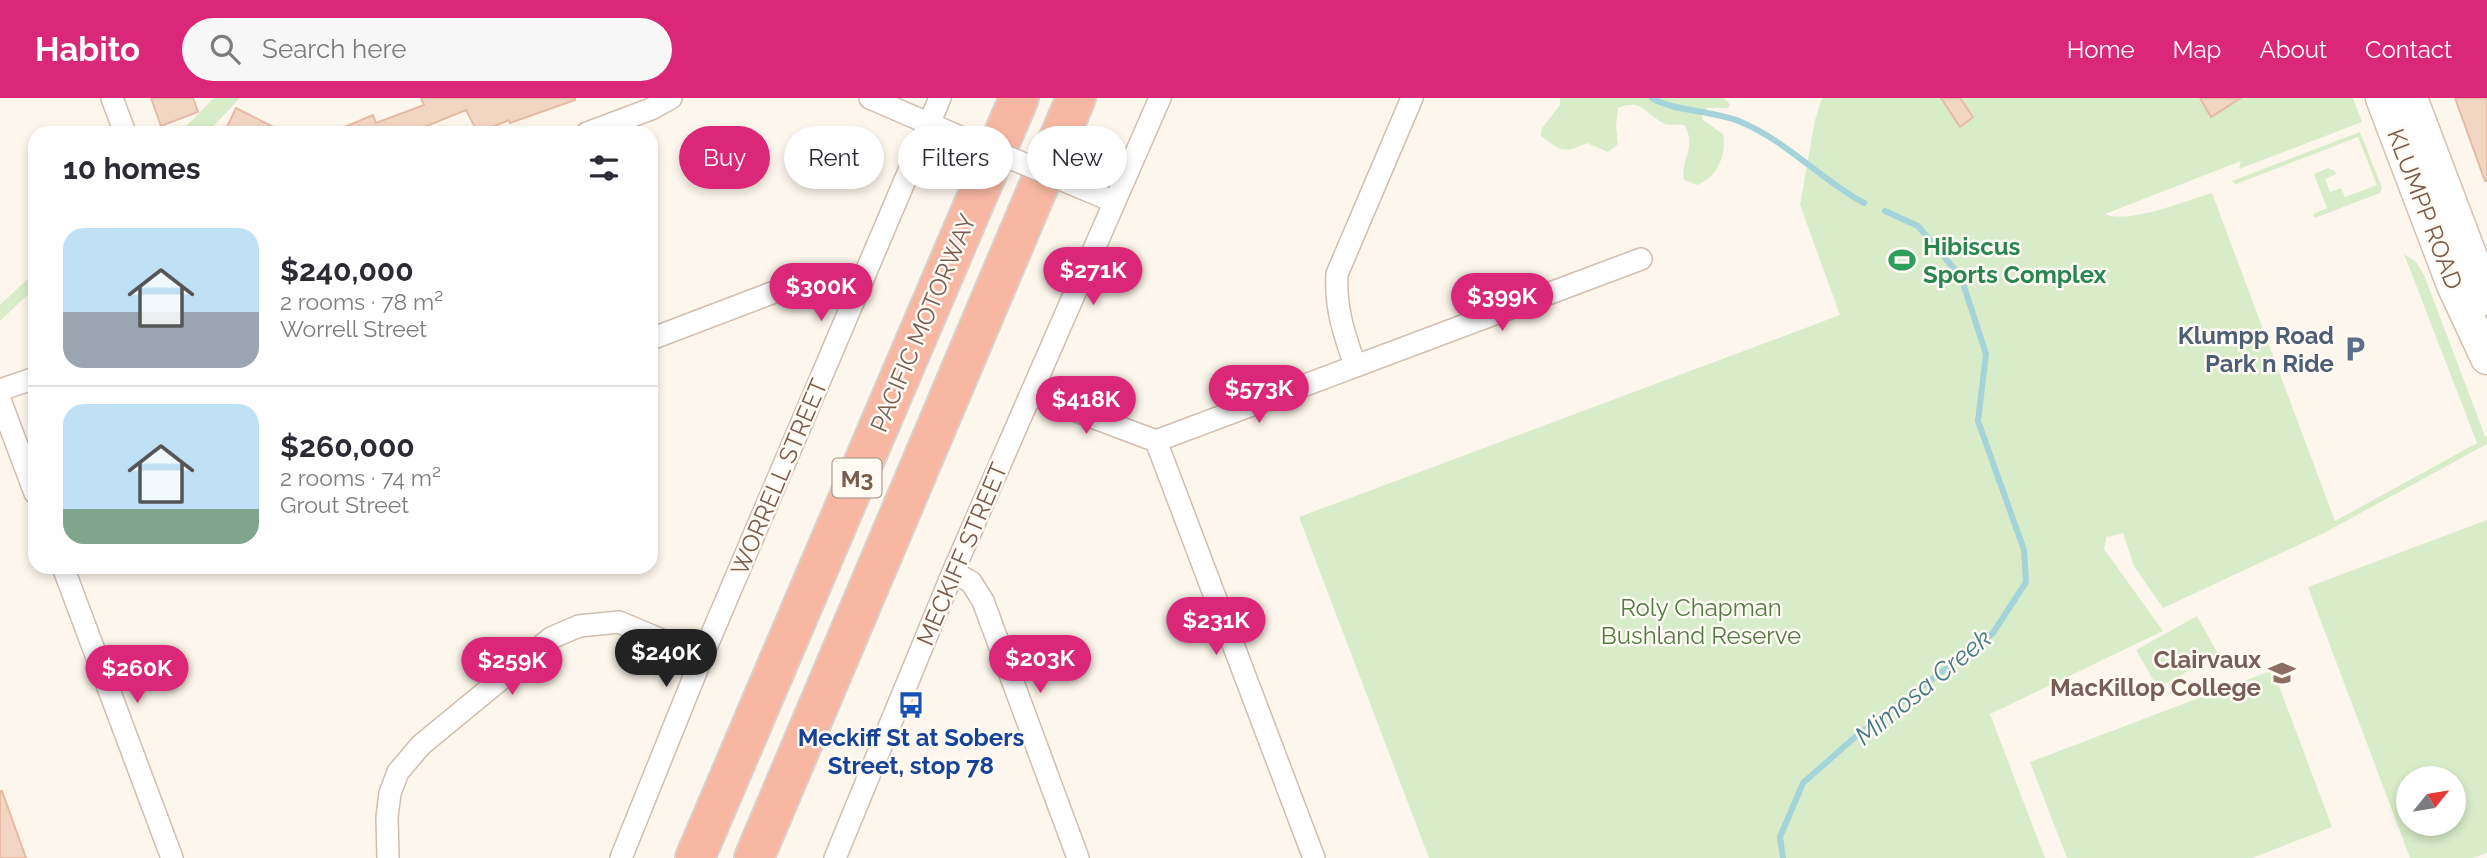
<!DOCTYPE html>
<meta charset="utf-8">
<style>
body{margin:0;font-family:Raleway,sans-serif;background:#f7f7f7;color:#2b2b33;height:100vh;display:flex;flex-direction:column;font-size:26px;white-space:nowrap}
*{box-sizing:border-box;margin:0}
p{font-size:23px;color:#7c7c81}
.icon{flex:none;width:38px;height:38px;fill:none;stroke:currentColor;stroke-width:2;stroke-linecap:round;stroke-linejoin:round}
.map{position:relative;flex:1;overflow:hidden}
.sheet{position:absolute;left:28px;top:28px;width:630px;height:448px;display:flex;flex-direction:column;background:#fff;border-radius:21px;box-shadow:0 4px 10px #0003}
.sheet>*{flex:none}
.guide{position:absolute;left:679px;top:28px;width:665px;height:63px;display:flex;gap:14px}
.needle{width:46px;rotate:60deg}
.buttons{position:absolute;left:2396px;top:668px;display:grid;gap:14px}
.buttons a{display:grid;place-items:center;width:70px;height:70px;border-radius:50%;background:#fff;box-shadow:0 4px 10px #0003;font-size:35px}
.price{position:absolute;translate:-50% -60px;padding:0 16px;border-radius:24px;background:#db2777;color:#fff;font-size:23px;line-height:46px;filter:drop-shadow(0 2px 4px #0008)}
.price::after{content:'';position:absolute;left:50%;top:42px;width:21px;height:16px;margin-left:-10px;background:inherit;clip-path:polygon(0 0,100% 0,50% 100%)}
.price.on{background:#222;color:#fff}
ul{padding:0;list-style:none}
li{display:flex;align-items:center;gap:21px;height:175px;padding:0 35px}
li+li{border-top:2px solid #e1e1e2}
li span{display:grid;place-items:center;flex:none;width:196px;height:140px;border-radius:21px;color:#555}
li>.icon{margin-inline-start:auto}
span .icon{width:84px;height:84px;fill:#fffc;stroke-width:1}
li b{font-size:30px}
h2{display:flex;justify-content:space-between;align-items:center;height:84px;padding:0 35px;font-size:30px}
.chip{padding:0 24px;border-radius:32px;background:#fff;box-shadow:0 4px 10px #0003;font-size:24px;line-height:63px}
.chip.on{background:#db2777;color:#fff}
header{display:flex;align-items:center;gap:42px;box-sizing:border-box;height:98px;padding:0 35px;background:#db2777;color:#fff}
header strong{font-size:33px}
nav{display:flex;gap:38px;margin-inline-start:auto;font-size:24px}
.search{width:490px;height:63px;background:#f7f7f7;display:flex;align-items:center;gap:18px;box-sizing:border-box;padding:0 24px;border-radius:38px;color:#7c7c81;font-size:26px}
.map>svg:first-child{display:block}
.green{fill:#d8ecc9;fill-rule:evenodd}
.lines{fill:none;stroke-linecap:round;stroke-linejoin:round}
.stream{stroke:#a5d3da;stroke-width:6}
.building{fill:#f3d5c3;stroke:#e6bba3;stroke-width:2}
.street-casing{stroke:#d1beb0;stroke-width:24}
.secondary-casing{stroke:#d6c0b0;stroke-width:35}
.highway-casing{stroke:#dad1cd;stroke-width:42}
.street{stroke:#fff;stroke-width:21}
.secondary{stroke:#fff;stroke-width:32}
.highway{stroke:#f7b7a3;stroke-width:38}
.street-bridge-casing{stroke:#d1beb0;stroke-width:24;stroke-linecap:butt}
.street-bridge{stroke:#fff;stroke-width:21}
.labels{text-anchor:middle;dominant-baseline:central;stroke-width:5;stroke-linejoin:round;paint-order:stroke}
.shield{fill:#fffaf3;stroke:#a28b7f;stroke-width:2}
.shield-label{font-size:23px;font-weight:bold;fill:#7a5c4d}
.street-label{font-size:24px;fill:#7a5c4d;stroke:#fffaf3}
.leisure-label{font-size:24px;font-weight:bold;fill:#27864d;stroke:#fffaf3;text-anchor:start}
.service-label{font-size:24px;font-weight:bold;fill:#4e5e75;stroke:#fffaf3;text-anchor:end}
.park-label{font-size:24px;fill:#537a41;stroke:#fffaf3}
.education-label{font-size:24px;font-weight:bold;fill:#785e54;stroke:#fffaf3;text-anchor:end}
.transit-label{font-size:24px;font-weight:bold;fill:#164399;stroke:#fffaf3}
.water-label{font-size:26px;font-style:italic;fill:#437c86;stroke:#fffaf3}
</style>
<header>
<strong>Habito</strong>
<div class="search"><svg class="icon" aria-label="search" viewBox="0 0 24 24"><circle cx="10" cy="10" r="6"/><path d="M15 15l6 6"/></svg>Search here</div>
<nav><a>Home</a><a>Map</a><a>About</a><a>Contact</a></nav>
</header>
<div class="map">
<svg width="2487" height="760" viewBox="0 0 2487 760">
<rect width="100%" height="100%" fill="#fdf6ec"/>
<path class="green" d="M 214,0 L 240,0 L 207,35 L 179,35 Z
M 1560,0 L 1723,0 L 1730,6 L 1728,10 L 1707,10 L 1701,13 L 1703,22 L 1723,36 C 1727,58 1717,79 1697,87 L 1684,82 C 1680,60 1698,49 1684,27 C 1677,25 1669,29 1663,25 C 1645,15 1641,0 1618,10 L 1616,28 L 1618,46 L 1608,54 L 1587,45 C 1562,56 1562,53 1541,38 L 1542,30 L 1560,7 Z
M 1822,0 L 2353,0 L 2362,24 L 2239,71 L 2241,63 L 2105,116 C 2125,127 2189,102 2212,95 L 2335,423 L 2477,345 L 2404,156 L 2416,164 L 2424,177 L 2485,338 L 2487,338 L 2487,346 L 2324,435 L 2163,510 L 2134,468 L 2123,435 L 2108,439 L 2107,437 L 2104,451 L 2163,533 L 1990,616 L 2045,760 L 1429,760 L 1299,419 L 1840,217 L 1800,107 L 1815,22 Z
M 2360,34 L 2382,90 L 2380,95 L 2315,120 L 2313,116 L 2327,110 L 2314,76 L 2328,70 L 2335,73 L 2336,76 L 2325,81 L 2330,94 L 2341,90 L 2345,99 L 2377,87 L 2358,39 L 2236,86 L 2232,83 Z
M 35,174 L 35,190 L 0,223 L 0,207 Z
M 2487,422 L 2487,755 L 2472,760 L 2410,760 L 2308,489 ZM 2408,681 L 2454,681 L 2454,726 L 2408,726 Z
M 2197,518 L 2218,556 L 2158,590 L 2136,552 Z
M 2273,572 L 2332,729 L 2252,760 L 2067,760 L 2030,664 Z"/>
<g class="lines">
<path class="stream" d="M 1652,0 C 1672,13 1716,13 1741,24 C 1788,44 1821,82 1864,105
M 1783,760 L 1780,739 L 1803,685 L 1854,640 L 1993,535 L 2026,484 L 2024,452 L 1978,323 L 1986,256 L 1961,179 L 1918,128 L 1885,113"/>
</g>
<path class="building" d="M 151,0 L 193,0 L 198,14 L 161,28 Z
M 421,0 L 575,0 L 575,2 L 510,25 L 509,22 L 478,35 L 466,12 L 419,31 L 420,35 L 330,35 L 373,17 L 376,25 L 424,7 Z
M 1941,0 L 1960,0 L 1973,19 L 1960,29 Z
M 2200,0 L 2241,0 L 2211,19 Z
M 2455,0 L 2487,0 L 2487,83 L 2485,83 Z
M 236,10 L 285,35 L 224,35 Z
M 0,693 L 2,693 L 26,760 L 0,760 Z"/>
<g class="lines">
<defs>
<path id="street" d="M 112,0 L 125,35
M 870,0 L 953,36
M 587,35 L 651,11 L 671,0
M 651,241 L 777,193 L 807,187 L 828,191 L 853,203
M 1355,267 C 1344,236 1335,210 1337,176 L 1412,0
M 0,292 L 35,280
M 1031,296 L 1156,343 L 1314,760
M 0,302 L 35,395
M 1156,343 L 1641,161
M 63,469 L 172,760
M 953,474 L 971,484 L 983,503 L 1078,760
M 388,760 L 387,719 L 390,695 L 398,674 L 421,647 L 551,540 L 579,528 L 619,524 L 702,559
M 621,760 L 702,559 L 940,0
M 835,760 L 953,474 L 1160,0"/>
<path id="secondary" d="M 2382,0 L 2453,187 L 2487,260
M 2411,0 L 2487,201"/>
<path id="highway" d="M 695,760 L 1019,0
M 754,760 L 1076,0"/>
</defs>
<use href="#street" class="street-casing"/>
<use href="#secondary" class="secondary-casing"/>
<use href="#highway" class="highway-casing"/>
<use href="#street" class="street"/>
<use href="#secondary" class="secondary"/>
<use href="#highway" class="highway"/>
<defs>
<path id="street-bridge" d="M 953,36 L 1103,99"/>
</defs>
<use href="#street-bridge" class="street-bridge-casing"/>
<use href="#street-bridge" class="street-bridge"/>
</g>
<defs>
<symbol id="stadium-bare" viewBox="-9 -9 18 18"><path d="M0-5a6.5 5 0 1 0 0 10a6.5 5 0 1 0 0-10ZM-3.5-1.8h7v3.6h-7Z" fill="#2e9e5b" stroke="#fffaf3" stroke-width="2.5" paint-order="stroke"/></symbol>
<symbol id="parking-bare" viewBox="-9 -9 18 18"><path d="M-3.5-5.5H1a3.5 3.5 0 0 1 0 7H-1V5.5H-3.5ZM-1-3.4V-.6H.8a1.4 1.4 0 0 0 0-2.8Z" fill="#5c6f8a" stroke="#fffaf3" stroke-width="2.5" paint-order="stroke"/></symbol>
<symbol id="school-bare" viewBox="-9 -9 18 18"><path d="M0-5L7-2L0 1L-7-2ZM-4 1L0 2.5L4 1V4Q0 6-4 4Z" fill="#8d6e63" stroke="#fffaf3" stroke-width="2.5" paint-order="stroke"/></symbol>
<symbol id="bus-bare" viewBox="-9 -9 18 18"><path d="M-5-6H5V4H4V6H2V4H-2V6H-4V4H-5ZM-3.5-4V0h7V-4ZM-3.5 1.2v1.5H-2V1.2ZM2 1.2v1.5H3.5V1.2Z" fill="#1a4fb4" stroke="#fffaf3" stroke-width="2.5" paint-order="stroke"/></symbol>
</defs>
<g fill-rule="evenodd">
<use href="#stadium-bare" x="1883" y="143" width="38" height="38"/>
<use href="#parking-bare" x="2336" y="232" width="38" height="38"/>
<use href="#school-bare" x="2263" y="556" width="38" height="38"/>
<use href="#bus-bare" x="892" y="588" width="38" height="38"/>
</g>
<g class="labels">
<rect class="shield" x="832.5" y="360.5" width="49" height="39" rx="5"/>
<g class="shield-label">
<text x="857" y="380">M3</text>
</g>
<g class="street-label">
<text transform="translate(2425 111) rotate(69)">KLUMPP ROAD</text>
<text transform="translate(923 225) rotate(-67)">PACIFIC MOTORWAY</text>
<text transform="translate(779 379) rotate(-67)">WORRELL STREET</text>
<text transform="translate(962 456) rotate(-67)">MECKIFF STREET</text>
</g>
<g class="leisure-label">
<text x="1923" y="148">Hibiscus<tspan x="1923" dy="28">Sports Complex</tspan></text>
</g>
<g class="service-label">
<text x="2334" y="237">Klumpp Road<tspan x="2334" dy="28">Park n Ride</tspan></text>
</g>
<g class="park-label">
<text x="1701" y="509">Roly Chapman<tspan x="1701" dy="28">Bushland Reserve</tspan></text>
</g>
<g class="education-label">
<text x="2261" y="561">Clairvaux<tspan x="2261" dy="28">MacKillop College</tspan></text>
</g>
<g class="transit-label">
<text x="911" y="639">Meckiff St at Sobers<tspan x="911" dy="28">Street, stop 78</tspan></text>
</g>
<g class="water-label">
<text transform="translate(1923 589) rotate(-39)">Mimosa Creek</text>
</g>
</g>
</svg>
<div class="buttons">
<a><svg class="needle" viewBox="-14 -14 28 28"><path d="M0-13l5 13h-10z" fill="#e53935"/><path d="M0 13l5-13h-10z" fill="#7c7c81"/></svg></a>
</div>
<b class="price" style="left:1093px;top:209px">$271K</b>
<b class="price" style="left:821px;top:225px">$300K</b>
<b class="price" style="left:1502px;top:235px">$399K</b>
<b class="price" style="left:1259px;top:327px">$573K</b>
<b class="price" style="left:1086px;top:338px">$418K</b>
<b class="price" style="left:1216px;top:559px">$231K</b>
<b class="price on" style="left:666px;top:591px">$240K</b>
<b class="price" style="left:1040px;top:597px">$203K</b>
<b class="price" style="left:512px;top:599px">$259K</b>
<b class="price" style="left:137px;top:607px">$260K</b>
<div class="guide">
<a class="chip on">Buy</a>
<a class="chip">Rent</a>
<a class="chip">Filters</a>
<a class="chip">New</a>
</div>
<section class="sheet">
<h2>10 homes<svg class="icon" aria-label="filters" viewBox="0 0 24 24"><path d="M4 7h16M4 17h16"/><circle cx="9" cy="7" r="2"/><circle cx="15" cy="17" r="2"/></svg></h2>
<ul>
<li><span style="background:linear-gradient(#bfe0f5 60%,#9aa5b1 0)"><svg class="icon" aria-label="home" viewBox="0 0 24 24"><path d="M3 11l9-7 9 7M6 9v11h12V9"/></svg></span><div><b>$240,000</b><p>2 rooms · 78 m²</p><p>Worrell Street</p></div></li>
<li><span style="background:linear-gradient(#bfe0f5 75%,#7fa58c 0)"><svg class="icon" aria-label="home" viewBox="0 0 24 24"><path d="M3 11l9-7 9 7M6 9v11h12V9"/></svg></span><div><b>$260,000</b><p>2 rooms · 74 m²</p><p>Grout Street</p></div></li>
</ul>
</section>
</div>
